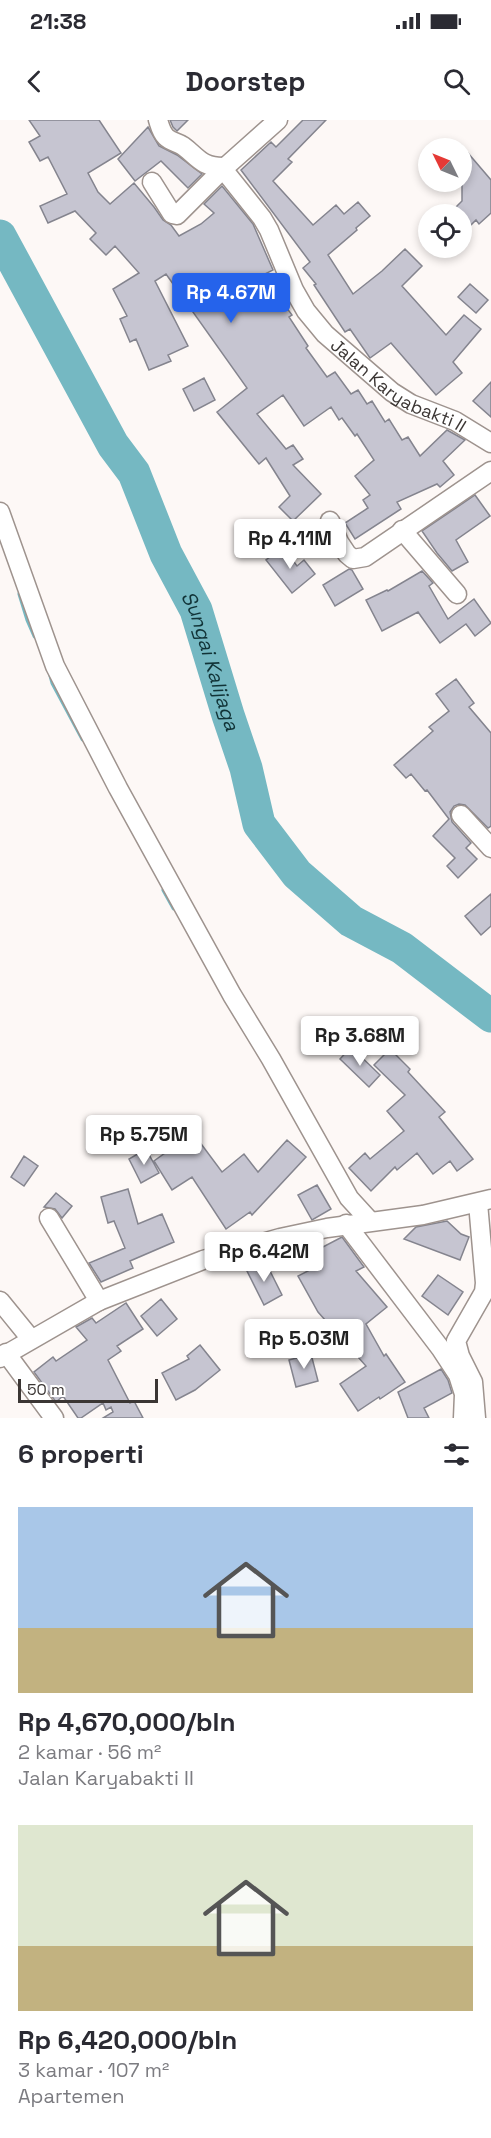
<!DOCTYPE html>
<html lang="id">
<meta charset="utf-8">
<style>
body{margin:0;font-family:"Space Grotesk",sans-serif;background:#f7f7f7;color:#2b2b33;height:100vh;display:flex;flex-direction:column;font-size:22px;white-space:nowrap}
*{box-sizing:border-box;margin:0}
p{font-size:20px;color:#7c7c81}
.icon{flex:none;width:33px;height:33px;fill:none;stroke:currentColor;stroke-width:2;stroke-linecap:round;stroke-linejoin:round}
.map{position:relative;height:1298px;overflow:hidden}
.side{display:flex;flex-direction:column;background:#fff;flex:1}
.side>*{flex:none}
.needle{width:39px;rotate:313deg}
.controls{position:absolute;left:418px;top:18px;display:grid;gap:12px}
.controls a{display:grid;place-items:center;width:54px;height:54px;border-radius:50%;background:#fff;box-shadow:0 3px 9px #0003;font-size:30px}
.scale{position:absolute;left:18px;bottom:15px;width:140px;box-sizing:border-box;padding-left:6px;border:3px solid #3b3634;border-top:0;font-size:16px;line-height:21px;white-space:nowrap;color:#3b3634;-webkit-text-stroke:4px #fff;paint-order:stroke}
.price{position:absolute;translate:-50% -51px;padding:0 14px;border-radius:6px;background:#fff;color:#222;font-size:20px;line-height:39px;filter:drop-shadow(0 2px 3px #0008)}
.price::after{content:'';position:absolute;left:50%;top:36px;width:18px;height:14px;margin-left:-9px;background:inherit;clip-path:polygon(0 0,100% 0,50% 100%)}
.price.selected{background:#2563eb;color:#fff}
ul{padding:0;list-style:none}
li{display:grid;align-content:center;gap:12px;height:318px;padding:0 18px}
li span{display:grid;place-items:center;height:186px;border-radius:0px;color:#555}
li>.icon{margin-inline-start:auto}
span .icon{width:108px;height:108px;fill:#fffc;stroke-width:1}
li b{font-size:26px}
h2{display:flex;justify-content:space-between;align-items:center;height:72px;padding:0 18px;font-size:26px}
.status{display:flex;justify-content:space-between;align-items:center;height:42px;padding:0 30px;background:#fff;direction:ltr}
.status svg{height:16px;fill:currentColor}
header{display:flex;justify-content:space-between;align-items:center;height:78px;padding:0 18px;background:#fff;font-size:27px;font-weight:700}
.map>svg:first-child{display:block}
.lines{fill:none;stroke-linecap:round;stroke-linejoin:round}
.stream{stroke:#75b8c2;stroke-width:5}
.river{stroke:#75b8c2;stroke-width:33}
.building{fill:#c6c5d1;stroke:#84848e;stroke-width:1.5}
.minor-casing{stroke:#9e938e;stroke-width:21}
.minor{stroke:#fff;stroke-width:18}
.labels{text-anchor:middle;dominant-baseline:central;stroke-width:5;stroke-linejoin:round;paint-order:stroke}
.street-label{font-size:18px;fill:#3b3634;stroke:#fff}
.water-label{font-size:20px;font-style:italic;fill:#113337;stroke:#fff}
</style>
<div class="status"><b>21:38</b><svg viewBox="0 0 49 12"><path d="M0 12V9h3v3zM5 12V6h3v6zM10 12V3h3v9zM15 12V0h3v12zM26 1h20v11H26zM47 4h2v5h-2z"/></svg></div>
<header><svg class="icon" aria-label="back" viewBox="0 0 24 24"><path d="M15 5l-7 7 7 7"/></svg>Doorstep<svg class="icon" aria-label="search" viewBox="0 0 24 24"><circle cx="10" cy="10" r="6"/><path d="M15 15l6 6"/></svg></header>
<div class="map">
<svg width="491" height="1298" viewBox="0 0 491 1298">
<rect width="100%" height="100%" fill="#fdf8f6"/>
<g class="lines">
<path class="stream" d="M 20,474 L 28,500 L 35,516
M 50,552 L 53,563 L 83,619
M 164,770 L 174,788"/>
<path class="river" id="s1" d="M 0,116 L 113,325 L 134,353 L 166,434 L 196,490 L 228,595 L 246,648 L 259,704 L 297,754 L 351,801 L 402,828 L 491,896"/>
</g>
<path class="building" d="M 29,0 L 99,0 L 121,33 L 88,53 L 98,72 L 110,84 L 134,63 L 154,87 L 163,100 L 171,105 L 179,116 L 201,104 L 214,93 L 204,84 L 222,66 L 253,104 L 273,150 L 259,157 L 275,184 L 281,180 L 292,195 L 289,197 L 308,226 L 306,228 L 327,257 L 335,252 L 351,274 L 358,270 L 367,284 L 372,281 L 385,302 L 389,299 L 402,320 L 408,317 L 420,336 L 447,310 L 465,320 L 443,341 L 454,355 L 440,367 L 437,364 L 397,382 L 401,389 L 355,419 L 345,403 L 368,388 L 363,380 L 370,375 L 355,356 L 374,340 L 357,314 L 355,316 L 342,298 L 339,300 L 331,287 L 304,306 L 283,275 L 257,294 L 286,329 L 293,325 L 303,339 L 293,345 L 321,374 L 293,401 L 279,387 L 290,376 L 266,338 L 259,344 L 217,292 L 247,268 L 166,154 L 155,161 L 188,226 L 168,235 L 171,241 L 149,250 L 136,219 L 130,222 L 120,199 L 127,196 L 113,169 L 139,153 L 115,126 L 106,135 L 90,119 L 96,113 L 75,91 L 48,103 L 40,86 L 67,74 L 48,37 L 40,41 L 29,22 L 40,16 Z
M 170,0 L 188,0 L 177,11 L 173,7 Z
M 303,0 L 326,0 L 288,39 L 292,42 L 273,61 L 313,105 L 336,85 L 344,94 L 358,82 L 370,96 L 356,108 L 357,110 L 328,135 L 353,174 L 382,151 L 405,129 L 422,146 L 402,166 L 446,215 L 464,195 L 481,209 L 453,242 L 462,253 L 436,275 L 391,223 L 370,238 L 350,209 L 345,212 L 314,165 L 316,164 L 303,148 L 310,142 L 241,50 L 271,22 L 276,27 Z
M 148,7 L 159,26 L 177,35 L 202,54 L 188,68 L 161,41 L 135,61 L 118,39 Z
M 462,26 L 491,60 L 491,93 L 479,104 L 476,100 L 462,114 L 462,94 L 449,94 L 462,81 Z
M 470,164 L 488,180 L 476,193 L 458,177 Z
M 204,258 L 215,280 L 194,291 L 183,269 Z
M 491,262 L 491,297 L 473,281 Z
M 475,375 L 490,396 L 456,420 L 468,442 L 452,451 L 437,433 L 422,411 Z
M 283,427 L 297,446 L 304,440 L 315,454 L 292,473 L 266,440 Z
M 349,449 L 352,450 L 363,469 L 335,486 L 323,465 Z
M 422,451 L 433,463 L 429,466 L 448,499 L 474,479 L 491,503 L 475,516 L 466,504 L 440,523 L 418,492 L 382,511 L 366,480 L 387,470 L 388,471 Z
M 456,559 L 474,583 L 469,587 L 491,613 L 491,706 L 488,708 L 465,685 L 459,684 L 454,686 L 450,692 L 452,702 L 471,723 L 466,728 L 477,739 L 458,758 L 447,746 L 455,738 L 433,716 L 449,699 L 427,670 L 425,671 L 411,654 L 406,658 L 394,645 L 433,611 L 429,607 L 449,591 L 436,574 Z
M 491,774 L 491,806 L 481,815 L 465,796 Z
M 351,927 L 380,955 L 369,967 L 340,939 Z
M 390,929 L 410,949 L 408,952 L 445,992 L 439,997 L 473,1039 L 457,1051 L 450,1041 L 433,1054 L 417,1033 L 397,1050 L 395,1047 L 371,1071 L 349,1048 L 365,1033 L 370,1039 L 404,1011 L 387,991 L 405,975 L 374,945 Z
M 193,1013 L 222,1052 L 244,1034 L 258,1052 L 287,1020 L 306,1037 L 252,1095 L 250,1092 L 226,1109 L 192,1057 L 172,1070 L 154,1041 Z
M 146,1029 L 159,1053 L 141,1063 L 129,1039 Z
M 24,1036 L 38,1046 L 24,1066 L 11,1057 Z
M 317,1065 L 331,1089 L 312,1100 L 298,1075 Z
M 128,1069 L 138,1104 L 162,1094 L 174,1122 L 130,1141 L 133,1148 L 101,1162 L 89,1143 L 125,1128 L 114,1101 L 108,1103 L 101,1077 Z
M 56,1073 L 72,1086 L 62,1098 L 55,1089 L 44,1087 Z
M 447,1101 L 461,1114 L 469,1117 L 460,1140 L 404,1119 L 416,1107 Z
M 342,1117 L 364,1147 L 356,1151 L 387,1187 L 366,1204 L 384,1236 L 386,1234 L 405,1262 L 380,1279 L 379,1277 L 358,1291 L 340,1264 L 366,1246 L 318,1192 L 298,1156 L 308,1151 L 296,1126 L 320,1121 L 323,1127 Z
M 265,1141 L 282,1175 L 264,1185 L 247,1151 Z
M 438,1155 L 463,1172 L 448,1195 L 422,1176 Z
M 161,1179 L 177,1199 L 157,1216 L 141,1196 Z
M 126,1183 L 143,1209 L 117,1226 L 121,1231 L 108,1240 L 130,1283 L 134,1281 L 143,1298 L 103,1298 L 113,1292 L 111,1287 L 106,1290 L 103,1283 L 81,1298 L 78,1298 L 63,1276 L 56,1282 L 34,1252 L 53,1237 L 56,1241 L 87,1220 L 76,1207 L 92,1198 L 96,1203 Z
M 200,1225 L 220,1250 L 195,1270 L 176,1280 L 162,1253 L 189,1239 L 187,1236 Z
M 311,1234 L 318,1261 L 296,1267 L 289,1240 Z
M 441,1249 L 448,1260 L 452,1273 L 424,1288 L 429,1298 L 408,1298 L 398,1272 Z"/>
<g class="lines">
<defs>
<g id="minor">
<path d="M 158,0 C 160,6 161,12 166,17 C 171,22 177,22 183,26 C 198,37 201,47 223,47"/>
<path id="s2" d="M 278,0 L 223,49 L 262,98 L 269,110 L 294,170 L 306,191 L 325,214 L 392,272 L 411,284 L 455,301 L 491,323"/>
<path d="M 152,62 L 172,94 L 177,95 L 223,49"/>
<path d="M 0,392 L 55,546 L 118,668 L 232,875 L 271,939 L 349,1078 L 370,1101"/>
<path d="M 330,401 L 339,422 L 347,434 L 353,439 L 365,437 L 491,351"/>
<path d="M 402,410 L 457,474"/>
<path d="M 461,695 L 491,728"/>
<path d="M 49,1098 L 99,1181"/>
<path d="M 346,1104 L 441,1229 L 458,1255 L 464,1274 L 463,1298"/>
<path d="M 0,1181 L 31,1219"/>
<path d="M 6,1233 L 54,1298"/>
<path d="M 0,1238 L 99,1181 L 203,1140 L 280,1118 L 327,1108 L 423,1095 L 491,1079"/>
<path d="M 476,1298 L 473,1262 L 460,1236 L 456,1221 L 484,1172 L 485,1163 L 478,1083"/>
</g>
</defs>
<use href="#minor" class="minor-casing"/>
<use href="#minor" class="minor"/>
</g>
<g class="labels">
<g class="street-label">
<text stroke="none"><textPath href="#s2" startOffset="360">Jalan Karyabakti II</textPath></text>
</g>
<g class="water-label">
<text stroke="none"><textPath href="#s1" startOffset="476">Sungai Kalijaga</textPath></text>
</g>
</g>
</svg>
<div class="controls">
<a><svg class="needle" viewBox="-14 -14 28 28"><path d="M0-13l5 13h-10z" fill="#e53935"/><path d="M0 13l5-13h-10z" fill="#7c7c81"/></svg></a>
<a><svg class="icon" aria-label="locate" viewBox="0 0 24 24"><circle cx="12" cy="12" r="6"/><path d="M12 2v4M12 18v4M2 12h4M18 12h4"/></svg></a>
</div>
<div class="scale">50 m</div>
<b class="price selected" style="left:231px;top:204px">Rp 4.67M</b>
<b class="price" style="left:290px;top:450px">Rp 4.11M</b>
<b class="price" style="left:360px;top:947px">Rp 3.68M</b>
<b class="price" style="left:144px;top:1046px">Rp 5.75M</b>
<b class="price" style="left:264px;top:1163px">Rp 6.42M</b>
<b class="price" style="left:304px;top:1250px">Rp 5.03M</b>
</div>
<section class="side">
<h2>6 properti<svg class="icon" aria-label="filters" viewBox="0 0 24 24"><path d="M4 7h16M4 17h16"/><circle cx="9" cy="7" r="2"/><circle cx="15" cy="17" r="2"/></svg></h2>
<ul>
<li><span style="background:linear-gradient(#a9c7e8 65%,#c2b280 0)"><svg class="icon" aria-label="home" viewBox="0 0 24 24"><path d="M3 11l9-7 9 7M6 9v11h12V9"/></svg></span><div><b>Rp 4,670,000/bln</b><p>2 kamar · 56 m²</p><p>Jalan Karyabakti II</p></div></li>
<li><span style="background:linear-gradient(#dfe7d0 65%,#c2b280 0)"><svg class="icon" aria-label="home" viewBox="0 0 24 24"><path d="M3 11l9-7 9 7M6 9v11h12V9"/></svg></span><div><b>Rp 6,420,000/bln</b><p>3 kamar · 107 m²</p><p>Apartemen</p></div></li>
</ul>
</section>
